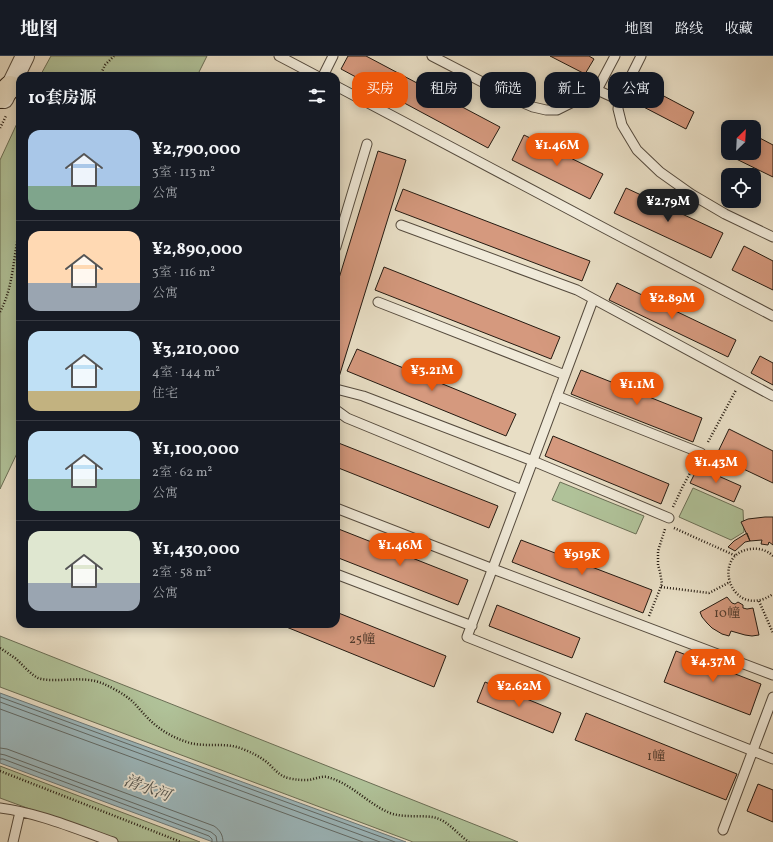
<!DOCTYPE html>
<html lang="zh">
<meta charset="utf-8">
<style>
body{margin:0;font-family:Vollkorn,"Noto Serif SC",serif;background:#20242c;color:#f1f3f6;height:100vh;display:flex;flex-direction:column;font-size:15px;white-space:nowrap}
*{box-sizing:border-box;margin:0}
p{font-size:13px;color:#9ea1a6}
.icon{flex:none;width:22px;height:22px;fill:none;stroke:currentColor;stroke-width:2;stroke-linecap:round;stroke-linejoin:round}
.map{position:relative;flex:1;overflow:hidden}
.sheet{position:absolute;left:16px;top:16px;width:324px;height:556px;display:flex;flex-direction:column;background:#171b24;border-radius:12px;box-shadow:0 2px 10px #0003}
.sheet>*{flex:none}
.guide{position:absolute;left:352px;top:16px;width:361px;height:36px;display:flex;gap:8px}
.needle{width:26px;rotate:24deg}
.controls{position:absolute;left:721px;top:64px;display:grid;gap:8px}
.controls a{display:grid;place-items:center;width:40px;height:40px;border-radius:8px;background:#171b24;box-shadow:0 2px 10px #0003;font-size:20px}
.price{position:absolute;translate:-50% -34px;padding:0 9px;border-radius:14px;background:#ea580c;color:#fff;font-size:13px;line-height:26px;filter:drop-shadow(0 1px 2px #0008)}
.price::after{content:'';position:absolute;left:50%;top:24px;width:12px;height:9px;margin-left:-6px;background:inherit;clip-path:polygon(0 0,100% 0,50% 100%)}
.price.current{background:#222;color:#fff}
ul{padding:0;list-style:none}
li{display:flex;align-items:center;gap:12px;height:100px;padding:0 12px}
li+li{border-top:1px solid #363941}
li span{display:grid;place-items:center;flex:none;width:112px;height:80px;border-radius:12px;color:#555}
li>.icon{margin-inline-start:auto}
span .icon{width:48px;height:48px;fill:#fffc;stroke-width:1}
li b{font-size:17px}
h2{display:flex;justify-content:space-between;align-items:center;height:48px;padding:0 12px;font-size:17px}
.tag{padding:0 14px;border-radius:12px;background:#171b24;box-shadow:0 2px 10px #0003;font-size:14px;line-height:36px}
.tag.current{background:#ea580c;color:#fff}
header{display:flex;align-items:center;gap:24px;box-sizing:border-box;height:56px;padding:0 20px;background:#171b24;border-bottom:1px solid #363941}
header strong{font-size:19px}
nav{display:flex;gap:22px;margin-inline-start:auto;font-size:14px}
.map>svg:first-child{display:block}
.green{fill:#b0c299;stroke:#6a6e55}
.water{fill:#9cb9bf;stroke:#6c7979}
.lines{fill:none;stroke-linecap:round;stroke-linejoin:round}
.shore{stroke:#606a68;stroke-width:1}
.building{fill:#d5997e;stroke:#241a11}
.service-casing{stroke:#554b3e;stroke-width:11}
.minor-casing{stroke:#554b3e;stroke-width:20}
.primary-casing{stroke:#241a11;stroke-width:24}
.path{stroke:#241a11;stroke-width:2.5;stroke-dasharray:1 2;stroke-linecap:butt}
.service{stroke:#f0ead9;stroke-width:9}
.minor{stroke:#f0ead9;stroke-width:18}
.primary{stroke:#e8dec5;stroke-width:22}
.labels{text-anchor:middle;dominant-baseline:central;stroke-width:3.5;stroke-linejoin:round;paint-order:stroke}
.number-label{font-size:13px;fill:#503a2c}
.water-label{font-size:16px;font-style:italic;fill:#4e524e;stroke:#f0ead9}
</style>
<header>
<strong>地图</strong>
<nav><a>地图</a><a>路线</a><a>收藏</a></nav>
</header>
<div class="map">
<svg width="773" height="786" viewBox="0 0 773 786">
<rect width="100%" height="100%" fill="#e8dec5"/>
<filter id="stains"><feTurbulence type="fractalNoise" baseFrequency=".005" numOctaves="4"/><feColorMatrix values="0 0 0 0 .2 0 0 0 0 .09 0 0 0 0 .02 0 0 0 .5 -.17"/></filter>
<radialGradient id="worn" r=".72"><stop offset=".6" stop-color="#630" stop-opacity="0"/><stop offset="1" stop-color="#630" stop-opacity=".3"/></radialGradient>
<path class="green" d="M 51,0 L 207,0 L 197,20 L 40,20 Z
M 20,61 L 20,391 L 0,433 L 0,104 Z
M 560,426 L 644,460 L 636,478 L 552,444 Z
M 693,432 L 743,454 L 744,476 L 731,484 L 679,461 Z
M 0,580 L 496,777 L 518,786 L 413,786 L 0,631 Z
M 0,710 L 200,786 L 119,786 L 0,742 Z"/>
<path class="water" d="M 0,637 L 406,786 L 213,786 L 0,707 Z"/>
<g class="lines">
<path class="shore" d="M 0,641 L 395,786
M 0,646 L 380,786
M 0,653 L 363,786
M 0,692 L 7,693 L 214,770 C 220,774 223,779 223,786
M 0,698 L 5,699 L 211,776 L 216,780 L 217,786
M 0,703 L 3,703 L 209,780 L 212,783 L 212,786"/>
</g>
<path class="building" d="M 348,0 L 366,0 L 500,71 L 488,92 L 341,13 Z
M 550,0 L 589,0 L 594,3 L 585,18 Z
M 643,29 L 694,56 L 686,73 L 634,46 Z
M 524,79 L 603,118 L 590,143 L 512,104 Z
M 754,79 L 773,89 L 773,121 L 726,98 L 728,94 L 728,97 L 754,97 Z
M 378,95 L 406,104 L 339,321 L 336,320 L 336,232 Z
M 626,132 L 723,177 L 711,202 L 614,157 Z
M 403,133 L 590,205 L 582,225 L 395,154 Z
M 744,190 L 773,205 L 773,234 L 732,214 Z
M 384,211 L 560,281 L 551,303 L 375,234 Z
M 617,227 L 736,284 L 728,301 L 609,244 Z
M 357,293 L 516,358 L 506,380 L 347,315 Z
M 760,300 L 773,307 L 773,329 L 751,317 Z
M 581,314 L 702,362 L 693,386 L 571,338 Z
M 729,373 L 773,395 L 773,427 L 716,400 Z
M 553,380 L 669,428 L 661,448 L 545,400 Z
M 336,386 L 498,450 L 489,472 L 336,411 Z
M 698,411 L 741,430 L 734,446 L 690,427 Z
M 765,461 L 773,461 L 773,489 L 769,486 L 768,489 L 761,488 L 762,484 L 750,485 L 741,466 L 748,463 Z
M 336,472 L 468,524 L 458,549 L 336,501 Z
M 747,477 L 750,485 L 745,486 L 735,495 L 728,491 L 734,485 Z
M 521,484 L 652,534 L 643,557 L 512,506 Z
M 727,541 L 732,547 L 735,548 L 738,546 L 743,549 L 743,552 L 747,553 L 753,552 L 759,579 L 752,580 L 745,579 L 731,575 L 729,580 L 722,578 L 712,572 L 707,567 L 702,561 L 700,556 Z
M 497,549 L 580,582 L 572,602 L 489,570 Z
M 336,556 L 446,600 L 434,631 L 279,568 L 336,568 Z
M 676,595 L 761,628 L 750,659 L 664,626 Z
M 485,626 L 561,657 L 553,677 L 477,646 Z
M 586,657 L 737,718 L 726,744 L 575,684 Z
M 758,728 L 773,734 L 773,766 L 747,755 Z"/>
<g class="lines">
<defs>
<path id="service" d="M 279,0 L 317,20
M 432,0 L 519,45 L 533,51 L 546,54 L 557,54 L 597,34 L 615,0
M 641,0 L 619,44 L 618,53 L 622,69 L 637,94 L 660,116 L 691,138 L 725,158 L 773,181
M 323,20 L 333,0
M 336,30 L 623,182 L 773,260
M 597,34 L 619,44
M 401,169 L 577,234 L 773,340
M 336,191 L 367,88
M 593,244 L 467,581 L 773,703
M 378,246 L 565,319
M 336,333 L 363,340 L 533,405 L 669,462
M 557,340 L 701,397
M 336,354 L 347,362 L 522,434
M 336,452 L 493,513 L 773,619
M 336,518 L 472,570
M 0,752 C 39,757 76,773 113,786
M 723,774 L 773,641
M 13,786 L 20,756"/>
<path id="minor" d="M 4,43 L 25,0"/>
<path id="primary" d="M 0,41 L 10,31"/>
</defs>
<use href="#service" class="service-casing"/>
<use href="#minor" class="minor-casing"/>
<use href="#primary" class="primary-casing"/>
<path class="path" d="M 100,20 L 105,9 L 114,0
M 0,72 L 6,60
M 0,256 C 14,230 13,200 20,172
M 708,386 L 736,334
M 673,451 L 683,430 L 695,408
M 674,472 L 736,500
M 773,500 C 767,494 759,492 750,493 C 709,499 732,566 773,538
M 661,531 L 709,537 L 730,526
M 759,545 L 773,577
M 649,560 L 662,528 L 660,516 L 658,509 L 658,495 L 665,473
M 0,592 C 5,595 10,599 15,602 C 22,608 30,618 38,622 C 44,624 50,624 56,624 C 72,624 88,621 104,628 C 113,632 124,638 132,645 C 139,652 145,660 153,667 C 162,675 174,682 187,686 C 204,692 223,686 240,692 C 251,696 261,701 269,708 C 275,714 280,720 288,722 C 296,724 302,724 309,724 C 315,723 321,720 327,721 C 351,727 368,748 390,757 C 404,762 418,759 432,761 C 447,763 457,778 469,786
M 0,715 L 181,786"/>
<use href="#service" class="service"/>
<use href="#minor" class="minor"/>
<use href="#primary" class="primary"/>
</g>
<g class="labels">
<g class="number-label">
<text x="727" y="558">10幢</text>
<text x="362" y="584">25幢</text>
<text x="656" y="701">1幢</text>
</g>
<g class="water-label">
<text transform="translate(147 733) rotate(20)">清水河</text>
</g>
</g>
<rect width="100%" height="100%" filter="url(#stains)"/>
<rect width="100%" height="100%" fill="url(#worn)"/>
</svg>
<div class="controls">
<a><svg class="needle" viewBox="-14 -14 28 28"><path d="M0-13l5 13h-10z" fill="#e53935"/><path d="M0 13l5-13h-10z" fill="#9ea1a6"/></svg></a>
<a><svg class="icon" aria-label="locate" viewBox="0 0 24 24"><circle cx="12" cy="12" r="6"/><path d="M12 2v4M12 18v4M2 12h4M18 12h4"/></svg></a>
</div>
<b class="price" style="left:557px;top:111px">¥1.46M</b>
<b class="price current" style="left:668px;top:167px">¥2.79M</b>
<b class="price" style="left:672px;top:264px">¥2.89M</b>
<b class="price" style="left:432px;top:336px">¥3.21M</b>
<b class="price" style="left:637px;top:350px">¥1.1M</b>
<b class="price" style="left:716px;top:428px">¥1.43M</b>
<b class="price" style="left:400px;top:511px">¥1.46M</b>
<b class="price" style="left:582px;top:520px">¥919K</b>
<b class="price" style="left:713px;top:627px">¥4.37M</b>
<b class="price" style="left:519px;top:652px">¥2.62M</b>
<div class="guide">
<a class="tag current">买房</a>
<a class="tag">租房</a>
<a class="tag">筛选</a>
<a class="tag">新上</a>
<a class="tag">公寓</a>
</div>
<section class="sheet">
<h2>10套房源<svg class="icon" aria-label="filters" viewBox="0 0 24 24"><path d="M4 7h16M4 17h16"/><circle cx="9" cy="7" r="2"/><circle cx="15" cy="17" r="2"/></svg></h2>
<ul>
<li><span style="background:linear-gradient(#a9c7e8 70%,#7fa58c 0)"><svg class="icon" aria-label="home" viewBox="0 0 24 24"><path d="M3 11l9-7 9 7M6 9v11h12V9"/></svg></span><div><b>¥2,790,000</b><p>3室 · 113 m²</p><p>公寓</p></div></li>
<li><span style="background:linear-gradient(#ffd9b3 65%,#9aa5b1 0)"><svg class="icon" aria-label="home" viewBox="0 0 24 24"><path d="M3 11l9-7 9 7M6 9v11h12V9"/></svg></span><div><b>¥2,890,000</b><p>3室 · 116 m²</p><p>公寓</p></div></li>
<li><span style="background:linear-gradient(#bfe0f5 75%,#c2b280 0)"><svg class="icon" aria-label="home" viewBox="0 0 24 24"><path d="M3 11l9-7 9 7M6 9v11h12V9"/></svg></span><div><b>¥3,210,000</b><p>4室 · 144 m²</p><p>住宅</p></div></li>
<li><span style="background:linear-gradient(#bfe0f5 60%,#7fa58c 0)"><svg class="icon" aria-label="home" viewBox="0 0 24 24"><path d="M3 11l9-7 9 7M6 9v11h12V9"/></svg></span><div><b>¥1,100,000</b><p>2室 · 62 m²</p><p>公寓</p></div></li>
<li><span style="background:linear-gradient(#dfe7d0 65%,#9aa5b1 0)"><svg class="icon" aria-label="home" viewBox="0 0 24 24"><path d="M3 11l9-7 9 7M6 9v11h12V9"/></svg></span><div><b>¥1,430,000</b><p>2室 · 58 m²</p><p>公寓</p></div></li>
</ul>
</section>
</div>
